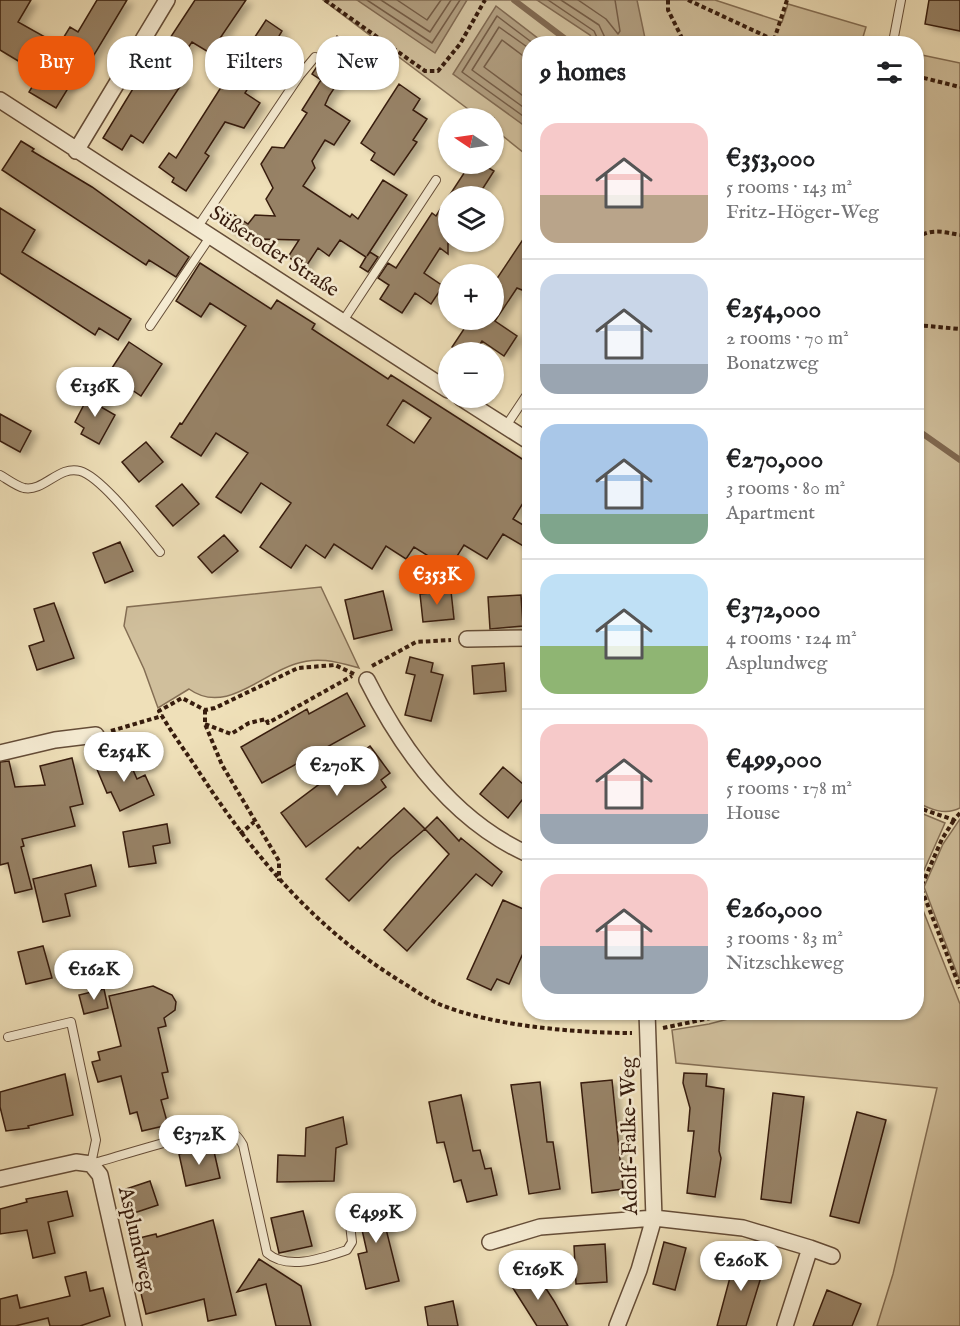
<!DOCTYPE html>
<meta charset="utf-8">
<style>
body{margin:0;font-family:"IM FELL English",serif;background:#f2f2f2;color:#202124;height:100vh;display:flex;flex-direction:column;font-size:22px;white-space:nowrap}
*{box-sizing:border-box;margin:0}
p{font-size:20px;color:#757577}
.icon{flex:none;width:33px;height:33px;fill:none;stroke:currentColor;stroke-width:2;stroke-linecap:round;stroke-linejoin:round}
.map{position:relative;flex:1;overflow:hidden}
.details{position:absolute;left:522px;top:36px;width:402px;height:984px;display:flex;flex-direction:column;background:#fff;border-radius:24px;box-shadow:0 2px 4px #0004}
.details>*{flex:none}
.hud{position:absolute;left:18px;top:36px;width:414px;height:54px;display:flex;gap:12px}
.needle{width:39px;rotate:283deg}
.tools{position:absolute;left:438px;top:108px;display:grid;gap:12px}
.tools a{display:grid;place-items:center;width:66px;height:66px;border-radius:50%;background:#fff;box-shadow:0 2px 4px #0004;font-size:30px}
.price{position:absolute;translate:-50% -51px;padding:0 14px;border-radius:21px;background:#fff;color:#222;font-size:20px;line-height:39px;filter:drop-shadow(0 2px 3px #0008)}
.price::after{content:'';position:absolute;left:50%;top:36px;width:18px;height:14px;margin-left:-9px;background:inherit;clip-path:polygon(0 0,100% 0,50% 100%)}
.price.current{background:#ea580c;color:#fff}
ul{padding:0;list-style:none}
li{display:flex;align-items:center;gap:18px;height:150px;padding:0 18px}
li+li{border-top:2px solid #e0e0e0}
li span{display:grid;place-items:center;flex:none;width:168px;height:120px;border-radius:18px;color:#555}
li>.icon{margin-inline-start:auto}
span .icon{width:72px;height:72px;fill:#fffc;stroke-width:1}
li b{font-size:26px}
h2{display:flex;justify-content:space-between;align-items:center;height:72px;padding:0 18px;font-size:26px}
.chip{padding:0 21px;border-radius:24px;background:#fff;box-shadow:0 2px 4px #0004;font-size:21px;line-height:54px}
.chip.current{background:#ea580c;color:#fff}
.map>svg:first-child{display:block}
.green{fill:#d0bf9c;stroke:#846e54;stroke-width:1.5}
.water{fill:#b09d7f;stroke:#806951;stroke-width:1.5}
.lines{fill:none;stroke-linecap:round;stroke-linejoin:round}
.shore{stroke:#745c46;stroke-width:1.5}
.stream{stroke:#806951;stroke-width:6}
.building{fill:#978266;stroke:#371c0d;stroke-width:1.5;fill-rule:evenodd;filter:url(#shadow)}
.lane-casing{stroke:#654d38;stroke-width:10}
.street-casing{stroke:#654d38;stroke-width:18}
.path{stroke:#371c0d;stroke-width:4;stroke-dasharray:4.5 3;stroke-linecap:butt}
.lane{stroke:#f5ebd2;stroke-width:8}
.street{stroke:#f5ebd2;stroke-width:15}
.labels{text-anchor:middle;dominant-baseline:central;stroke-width:5;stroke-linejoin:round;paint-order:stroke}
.street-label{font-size:21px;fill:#371c0d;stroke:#f5ebd2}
</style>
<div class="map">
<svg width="960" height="1326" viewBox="0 0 960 1326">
<defs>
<filter id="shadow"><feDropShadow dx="6" dy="4" stdDeviation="3" flood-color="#0004"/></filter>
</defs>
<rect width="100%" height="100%" fill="#efe0b9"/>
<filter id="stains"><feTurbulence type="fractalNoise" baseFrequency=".00333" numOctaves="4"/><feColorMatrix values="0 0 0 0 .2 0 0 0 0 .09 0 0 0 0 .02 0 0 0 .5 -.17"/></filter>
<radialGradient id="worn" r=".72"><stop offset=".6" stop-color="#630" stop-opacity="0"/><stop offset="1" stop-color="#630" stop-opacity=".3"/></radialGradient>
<path class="green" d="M 323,0 L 715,0 L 782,22 L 788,4 L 866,27 L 863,37 L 893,43 L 530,44 L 529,157 L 494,129 L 494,118 L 480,118 Z
M 917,54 L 960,63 L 960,808 C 945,816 930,809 916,802 Z
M 321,587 L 359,668 C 337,662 318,656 295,664 C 260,675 225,715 189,689 L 158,708 L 144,669 L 124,626 L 127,607 Z
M 916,811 L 945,823 L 921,877 L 917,866 Z
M 960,819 L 960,981 L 924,887 L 943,844 Z
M 917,895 L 960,1004 L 960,1326 L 877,1326 L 893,1274 L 937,1088 L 676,1063 L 672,1030 L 709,1024 L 751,1013 L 916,1012 Z"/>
<path class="water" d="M 357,0 L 467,0 L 435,53 Z
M 537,0 L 637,0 L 646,43 L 595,43 L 590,35 Z
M 496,6 L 544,43 L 530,44 L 529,129 L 453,74 Z"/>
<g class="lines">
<path class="shore" d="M 367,0 L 432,43 L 460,0
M 381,0 L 430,32 L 451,0
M 397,0 L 427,20 L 441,0
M 548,0 L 594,31 L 600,44
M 561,0 L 599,25 L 608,44
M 578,0 L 606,19 L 618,34 L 620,31 L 615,0
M 530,49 L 499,27 L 472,70 L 530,112
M 530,61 L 502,40 L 484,67 L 530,101
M 530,121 L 462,72 L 497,16 L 534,44"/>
<path class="stream" d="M 514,0 L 572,44
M 916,429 L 960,460"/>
</g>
<path class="building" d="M 0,0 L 31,0 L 18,22 L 59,45 L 70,27 L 78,32 L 97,0 L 127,0 L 85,70 L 81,67 L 56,108 L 29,92 L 40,74 L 0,50 Z
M 195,0 L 246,0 L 210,53 L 192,42 L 172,71 L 185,79 L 173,97 L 143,143 L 131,135 L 122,150 L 103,138 L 151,59 L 155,61 Z
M 929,0 L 960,0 L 960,31 L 925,24 Z
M 266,20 L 282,31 L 275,43 L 292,54 L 279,74 L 263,64 L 245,93 L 260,103 L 244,128 L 225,122 L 205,153 L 209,156 L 186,191 L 172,182 L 174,178 L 159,167 L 169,153 L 176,158 L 225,81 L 229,83 L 238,69 L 248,54 L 245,52 Z
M 337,36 L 373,60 L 364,74 L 350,64 L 329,96 L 325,105 L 350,121 L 334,145 L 325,140 L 312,161 L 315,168 L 303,186 L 350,217 L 352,214 L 358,219 L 383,180 L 407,195 L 367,256 L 370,252 L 378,257 L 368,272 L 360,267 L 366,257 L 340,240 L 329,256 L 318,248 L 305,268 L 288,257 L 299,240 L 260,239 L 255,246 L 225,226 L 233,214 L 248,224 L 255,215 L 275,216 L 266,199 L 273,188 L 261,164 L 272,147 L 284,148 L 307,113 L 302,110 L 321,80 L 312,74 Z
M 399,84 L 420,99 L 413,110 L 427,119 L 413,140 L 417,142 L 394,175 L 371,160 L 375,153 L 361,143 Z
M 21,141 L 34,149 L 32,151 L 92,187 L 189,257 L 176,277 L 149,260 L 146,265 L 2,170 Z
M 470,164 L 482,164 L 494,171 L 478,196 L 449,196 Z
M 448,197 L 448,254 L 440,248 L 424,273 L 443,286 L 431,304 L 415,293 L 402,313 L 380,299 L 389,285 L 378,278 L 388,263 L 396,268 L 432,213 L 436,216 Z
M 0,208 L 35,230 L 22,252 L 131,319 L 118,340 L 99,328 L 95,335 L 0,273 Z
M 530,229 L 530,278 L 522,290 L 517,288 L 495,321 L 517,336 L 504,356 L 482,341 L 475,352 L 460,352 L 452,347 L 470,320 L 494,320 L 494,283 Z
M 200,263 L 271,309 L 277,300 L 315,324 L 312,329 L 388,379 L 391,375 L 530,464 L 530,492 L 513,519 L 530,529 L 530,550 L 503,534 L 487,559 L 464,545 L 449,569 L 414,547 L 406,559 L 386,546 L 372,569 L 334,544 L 325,558 L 306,545 L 291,568 L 260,547 L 291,503 L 261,483 L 241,513 L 216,497 L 248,453 L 216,433 L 201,456 L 171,437 L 180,423 L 182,424 L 246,326 L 210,303 L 201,317 L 176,301 ZM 403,400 L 431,418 L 414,443 L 387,425 Z
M 129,342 L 162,364 L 141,396 L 108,374 Z
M 91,391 L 106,399 L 101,407 L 115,415 L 99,444 L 81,434 L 84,428 L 75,422 Z
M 0,414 L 31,431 L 20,452 L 0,441 Z
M 146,442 L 163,462 L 139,482 L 122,462 Z
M 182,484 L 199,504 L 173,526 L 156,506 Z
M 224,535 L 238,551 L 212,573 L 198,557 Z
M 120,542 L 133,571 L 105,583 L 93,553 Z
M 383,591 L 392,630 L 354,639 L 345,600 Z
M 451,591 L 454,619 L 423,622 L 420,594 Z
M 521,595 L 523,626 L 490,629 L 488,597 Z
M 54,603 L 74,658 L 37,670 L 29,646 L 44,641 L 34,609 Z
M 410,657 L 433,663 L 431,672 L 443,675 L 431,721 L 405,715 L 415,675 L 406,673 Z
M 504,663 L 506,691 L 474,694 L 472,666 Z
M 347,693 L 365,726 L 262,783 L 241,747 L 307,709 L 309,714 Z
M 370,746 L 390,773 L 381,780 L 386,787 L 306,847 L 281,813 Z
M 126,754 L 137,779 L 145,775 L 154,795 L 120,811 L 111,792 L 107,793 L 96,767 Z
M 72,758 L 83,804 L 70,807 L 75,826 L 22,839 L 24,846 L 21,847 L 32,889 L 15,893 L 8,863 L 0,865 L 0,762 L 9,761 L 15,787 L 45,785 L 40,766 Z
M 503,767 L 530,790 L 508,818 L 480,794 Z
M 404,808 L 425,829 L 391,858 L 349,901 L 326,879 L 358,847 L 360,849 Z
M 437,817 L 459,841 L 461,838 L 502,872 L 492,886 L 476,874 L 407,951 L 384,930 L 449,854 L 425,829 Z
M 167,824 L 170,843 L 153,846 L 156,863 L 129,867 L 123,832 Z
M 91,865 L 96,886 L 65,894 L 70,916 L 43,922 L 33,879 Z
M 503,900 L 530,912 L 530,938 L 509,984 L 497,979 L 491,990 L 467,979 Z
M 43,946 L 52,978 L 26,984 L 18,952 Z
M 153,986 L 172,995 L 176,1002 L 175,1010 L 164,1018 L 166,1026 L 158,1028 L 168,1072 L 162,1073 L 168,1098 L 161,1100 L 168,1125 L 142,1131 L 137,1112 L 130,1114 L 121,1076 L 98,1082 L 92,1062 L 100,1060 L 98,1052 L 121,1046 L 109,996 Z
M 104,989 L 108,1008 L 84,1014 L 79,995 Z
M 684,1073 L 707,1074 L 706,1086 L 724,1089 L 719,1151 L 721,1158 L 715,1197 L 687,1193 L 694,1131 L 688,1131 L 690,1108 L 683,1083 Z
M 65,1074 L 73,1115 L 28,1126 L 29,1128 L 6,1131 L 0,1107 L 0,1092 Z
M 612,1080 L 623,1189 L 592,1193 L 581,1083 Z
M 540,1082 L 547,1142 L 553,1142 L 560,1189 L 529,1194 L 511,1085 Z
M 773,1093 L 804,1097 L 791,1203 L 761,1199 Z
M 461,1095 L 473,1151 L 480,1150 L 485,1169 L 491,1168 L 497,1195 L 467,1202 L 461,1180 L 454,1182 L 444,1142 L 437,1143 L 429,1102 Z
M 857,1112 L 886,1120 L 859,1223 L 830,1216 Z
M 343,1117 L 347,1144 L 336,1148 L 334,1181 L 277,1182 L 278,1155 L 305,1156 L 306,1128 Z
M 213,1147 L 220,1178 L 186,1186 L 179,1154 Z
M 150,1181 L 158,1205 L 131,1214 L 123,1190 Z
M 67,1191 L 73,1216 L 48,1222 L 55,1253 L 33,1258 L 27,1230 L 0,1234 L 0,1209 L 27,1202 L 26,1199 Z
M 385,1196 L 392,1227 L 386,1229 L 399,1281 L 366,1289 L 358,1254 L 367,1252 L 356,1203 Z
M 303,1211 L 312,1246 L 279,1253 L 271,1218 Z
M 213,1220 L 236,1315 L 208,1321 L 204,1299 L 146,1314 L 139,1285 L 150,1282 L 139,1238 L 156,1234 L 157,1237 Z
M 664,1242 L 686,1248 L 675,1290 L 653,1284 Z
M 605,1244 L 607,1282 L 576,1284 L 574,1246 Z
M 736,1255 L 765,1264 L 746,1326 L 717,1326 Z
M 259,1259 L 301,1286 L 311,1326 L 276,1326 L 266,1284 L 237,1292 Z
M 534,1270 L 554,1301 L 568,1326 L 537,1326 L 511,1285 Z
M 86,1272 L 90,1291 L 103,1288 L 110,1316 L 80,1326 L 50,1326 L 48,1318 L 15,1326 L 0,1326 L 0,1299 L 17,1295 L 20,1308 L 70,1296 L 65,1277 Z
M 827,1290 L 861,1304 L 852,1326 L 813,1326 Z
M 453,1301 L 458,1326 L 428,1326 L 425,1307 Z"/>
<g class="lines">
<defs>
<path id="lane" d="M 893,42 L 901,0
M 197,228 L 300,75 L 315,57
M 343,321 L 436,180
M 150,326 L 210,237
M 506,426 L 530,390
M 0,475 C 7,479 16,486 24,488 C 44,492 59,465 80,471 C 102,477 144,533 160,552
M 8,1037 L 71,1022 L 96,1140 L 91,1164 C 117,1157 205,1128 226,1131 C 235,1132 239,1138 243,1145 L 267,1253 C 288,1271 323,1258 347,1250 L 352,1242 L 350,1224"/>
<path id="street" d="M 0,100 L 448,390
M 76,151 L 167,0
M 461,398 L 530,442
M 467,639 L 530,638
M 367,680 C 403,752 454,822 530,855
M 0,753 L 55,740 L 96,735
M 0,1179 L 76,1162 L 91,1164 L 100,1175 L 134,1326
M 490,1242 L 540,1227 L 654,1218 L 743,1228 L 810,1248 L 785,1326
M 810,1248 L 832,1256
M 617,1326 L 639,1270 L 654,1218 L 647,1012"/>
</defs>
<use href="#lane" class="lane-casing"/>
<use href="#street" class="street-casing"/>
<path class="path" d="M 325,0 L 425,71 L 438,71 L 460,44 L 485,0
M 668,0 L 668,10 L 685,44
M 688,0 L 774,40 L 788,44
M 774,40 L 787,0
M 916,76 L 960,87
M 916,238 C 931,228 944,232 960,235
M 916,325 L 960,329
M 372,666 L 416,642 L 451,640
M 354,674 L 335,665 L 298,668 L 215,708 L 205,710 L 182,698 L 159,711 C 171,732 186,752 199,772 C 254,856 313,927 400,981 C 412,988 425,998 439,1004 C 491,1026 576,1033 632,1033
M 205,710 L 205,724 L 222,765 L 279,861 L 279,881
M 205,724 L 231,734 L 249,723 L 266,719 L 268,723 L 352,676
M 111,731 L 162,716
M 916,807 L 954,820 L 960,813
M 240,834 L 254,822
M 916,875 L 960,988
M 916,889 L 921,887 L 942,839 L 954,820
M 663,1028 L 739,1012"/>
<use href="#lane" class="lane"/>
<use href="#street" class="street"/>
</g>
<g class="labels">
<g class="street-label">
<text transform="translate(274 252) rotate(33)">Süßeroder Straße</text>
<text transform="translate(630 1136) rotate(-91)">Adolf-Falke-Weg</text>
<text transform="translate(136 1239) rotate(77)">Asplundweg</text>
</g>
</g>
<rect width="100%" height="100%" filter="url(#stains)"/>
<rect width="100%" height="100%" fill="url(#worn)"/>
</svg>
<div class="tools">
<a><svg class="needle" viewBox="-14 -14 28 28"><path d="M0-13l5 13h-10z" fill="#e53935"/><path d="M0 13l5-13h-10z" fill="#757577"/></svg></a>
<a><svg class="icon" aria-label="layers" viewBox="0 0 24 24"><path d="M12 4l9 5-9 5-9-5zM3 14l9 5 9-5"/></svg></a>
<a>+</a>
<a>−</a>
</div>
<b class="price" style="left:95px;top:418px">€136K</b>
<b class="price current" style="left:437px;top:606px">€353K</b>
<b class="price" style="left:124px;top:783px">€254K</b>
<b class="price" style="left:337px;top:797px">€270K</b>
<b class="price" style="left:94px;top:1001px">€162K</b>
<b class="price" style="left:199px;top:1166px">€372K</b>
<b class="price" style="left:376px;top:1244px">€499K</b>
<b class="price" style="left:741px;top:1292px">€260K</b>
<b class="price" style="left:538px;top:1301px">€169K</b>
<div class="hud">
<a class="chip current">Buy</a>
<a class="chip">Rent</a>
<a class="chip">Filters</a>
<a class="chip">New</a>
</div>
<section class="details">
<h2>9 homes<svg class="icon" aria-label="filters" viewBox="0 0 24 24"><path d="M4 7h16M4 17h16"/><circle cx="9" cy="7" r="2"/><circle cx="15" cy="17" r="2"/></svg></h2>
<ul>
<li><span style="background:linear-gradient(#f6c9c9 60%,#b9a48a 0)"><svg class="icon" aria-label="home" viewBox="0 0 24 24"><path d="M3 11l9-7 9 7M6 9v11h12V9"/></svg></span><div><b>€353,000</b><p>5 rooms · 143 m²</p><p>Fritz-Höger-Weg</p></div></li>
<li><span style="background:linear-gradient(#c9d6e8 75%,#9aa5b1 0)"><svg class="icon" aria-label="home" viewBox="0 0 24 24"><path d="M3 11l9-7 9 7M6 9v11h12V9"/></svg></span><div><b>€254,000</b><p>2 rooms · 70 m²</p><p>Bonatzweg</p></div></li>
<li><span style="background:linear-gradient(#a9c7e8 75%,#7fa58c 0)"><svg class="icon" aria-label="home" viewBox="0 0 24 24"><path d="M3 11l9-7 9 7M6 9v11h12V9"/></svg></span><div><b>€270,000</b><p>3 rooms · 80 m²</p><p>Apartment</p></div></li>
<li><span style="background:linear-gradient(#bfe0f5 60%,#8fb573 0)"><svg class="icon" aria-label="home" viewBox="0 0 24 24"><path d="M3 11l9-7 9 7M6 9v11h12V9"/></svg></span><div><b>€372,000</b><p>4 rooms · 124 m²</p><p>Asplundweg</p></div></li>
<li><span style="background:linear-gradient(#f6c9c9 75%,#9aa5b1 0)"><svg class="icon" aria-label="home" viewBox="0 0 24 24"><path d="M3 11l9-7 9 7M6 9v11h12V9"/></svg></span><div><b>€499,000</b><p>5 rooms · 178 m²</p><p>House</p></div></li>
<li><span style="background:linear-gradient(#f6c9c9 60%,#9aa5b1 0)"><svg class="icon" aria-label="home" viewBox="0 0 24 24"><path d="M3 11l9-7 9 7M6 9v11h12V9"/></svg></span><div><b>€260,000</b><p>3 rooms · 83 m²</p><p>Nitzschkeweg</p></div></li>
</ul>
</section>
</div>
